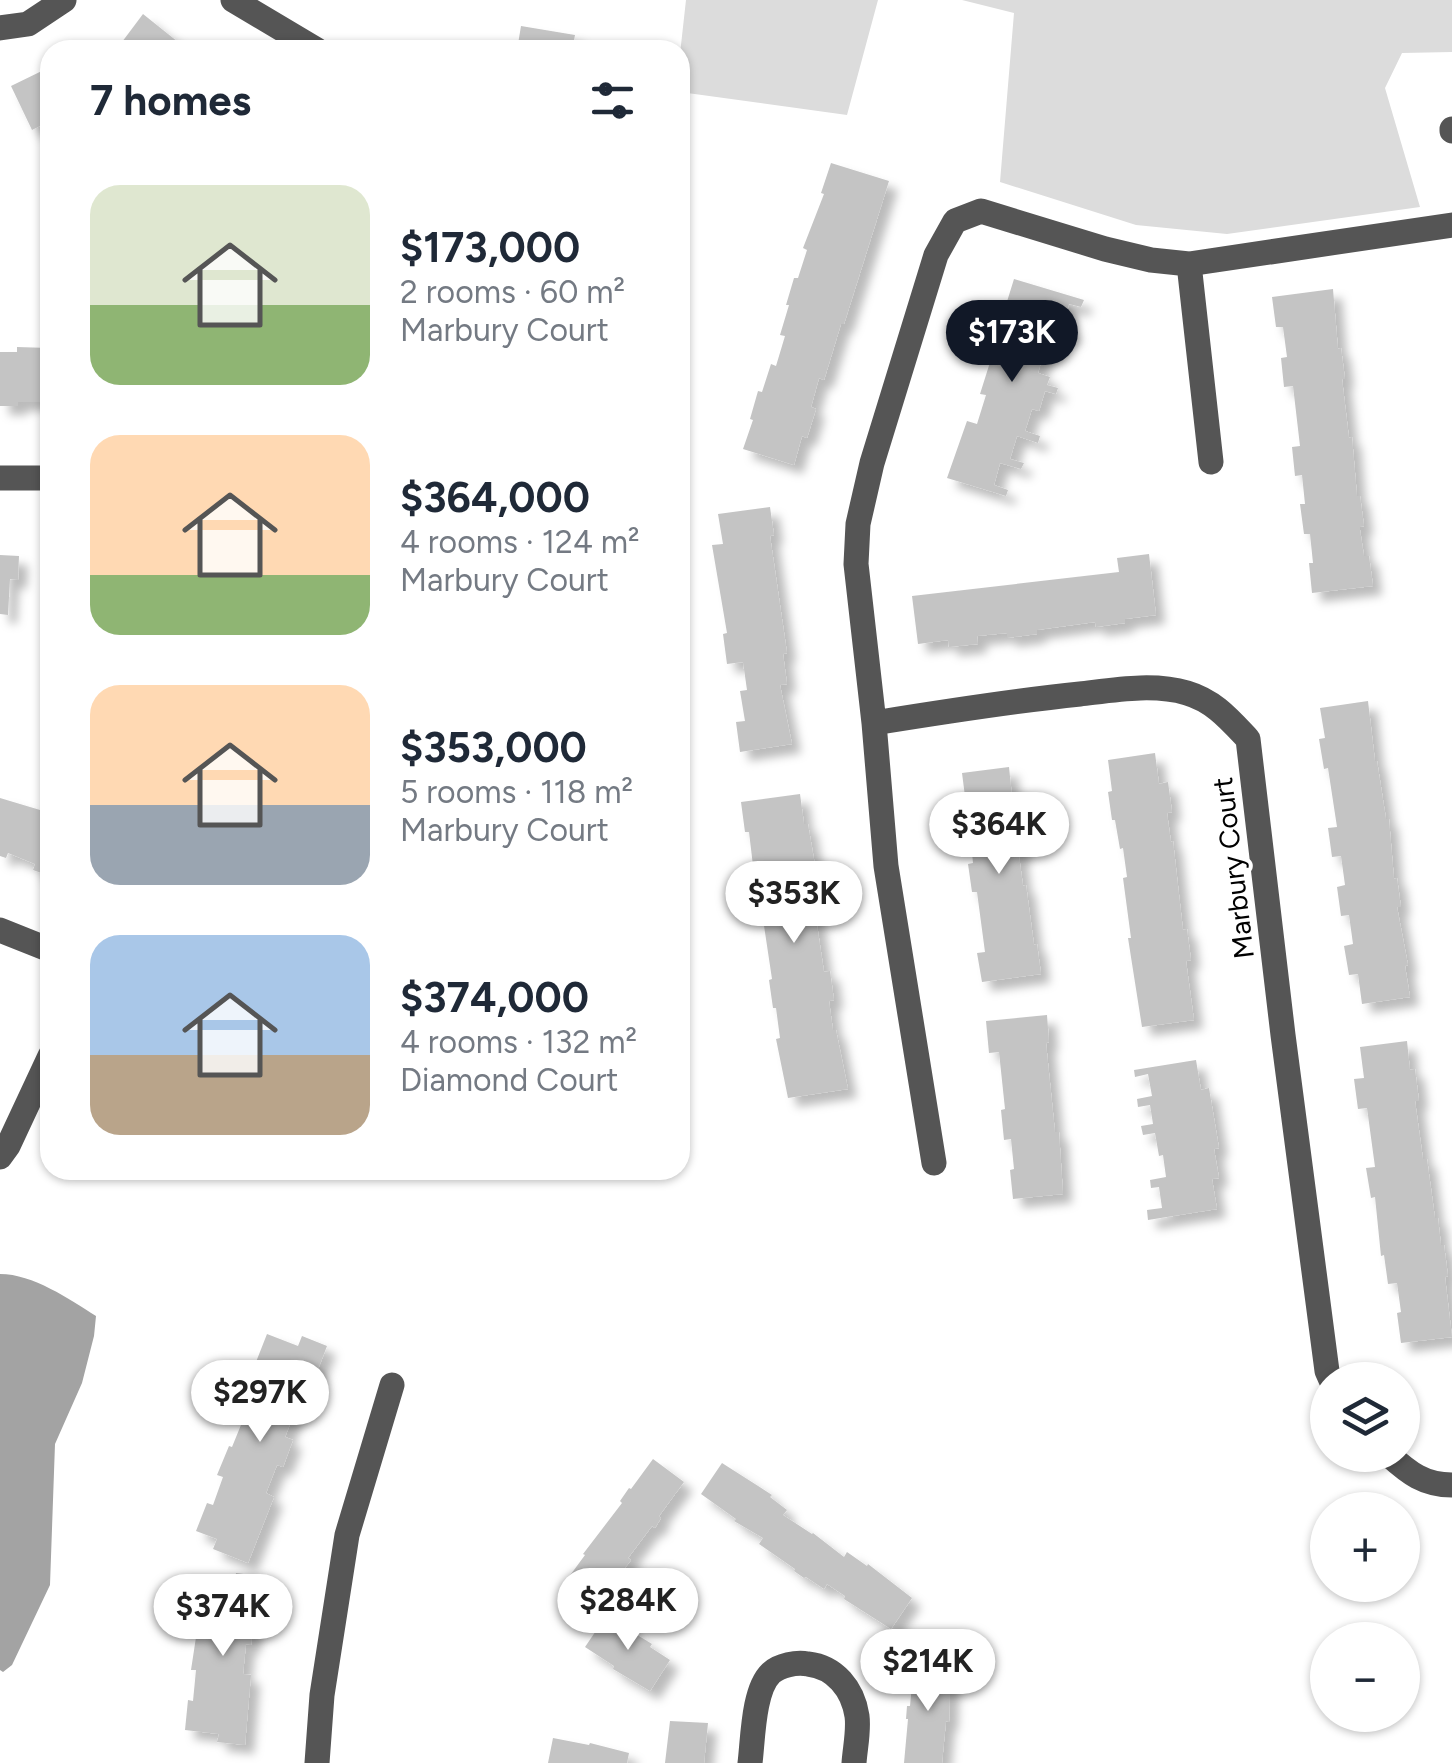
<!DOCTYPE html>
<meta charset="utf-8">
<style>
body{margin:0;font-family:Figtree,sans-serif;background:#f2f2f3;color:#1f2937;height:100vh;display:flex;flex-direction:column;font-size:38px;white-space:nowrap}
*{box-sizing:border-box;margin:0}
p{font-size:32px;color:#747a83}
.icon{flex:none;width:55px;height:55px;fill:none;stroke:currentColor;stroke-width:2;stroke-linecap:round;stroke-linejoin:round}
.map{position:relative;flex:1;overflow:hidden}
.details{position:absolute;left:40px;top:40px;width:650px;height:1140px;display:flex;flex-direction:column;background:#fff;border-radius:30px;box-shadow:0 2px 8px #0004}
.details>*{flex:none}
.tools{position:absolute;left:1310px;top:1362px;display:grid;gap:20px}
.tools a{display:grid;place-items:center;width:110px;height:110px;border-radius:50%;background:#fff;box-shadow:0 2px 8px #0004;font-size:50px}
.price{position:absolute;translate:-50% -85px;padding:0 22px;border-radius:35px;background:#fff;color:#222;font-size:32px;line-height:65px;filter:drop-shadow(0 2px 5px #0008)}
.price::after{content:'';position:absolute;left:50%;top:60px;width:30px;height:22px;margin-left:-15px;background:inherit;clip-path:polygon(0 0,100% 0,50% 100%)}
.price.on{background:#111827;color:#fff}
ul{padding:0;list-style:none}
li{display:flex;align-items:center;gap:30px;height:250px;padding:0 50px}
li span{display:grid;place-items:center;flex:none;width:280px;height:200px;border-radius:30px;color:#555}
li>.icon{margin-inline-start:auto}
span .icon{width:120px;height:120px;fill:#fffc;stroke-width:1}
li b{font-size:42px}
h2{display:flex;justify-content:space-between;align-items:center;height:120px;padding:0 50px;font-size:42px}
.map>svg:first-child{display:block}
.green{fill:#dcdcdc}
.water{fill:#a3a3a3}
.building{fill:#c4c4c4;filter:url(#shadow)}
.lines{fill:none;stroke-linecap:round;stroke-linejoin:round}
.minor{stroke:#555;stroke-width:25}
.labels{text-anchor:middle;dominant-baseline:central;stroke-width:8;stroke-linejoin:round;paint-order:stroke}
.street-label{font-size:28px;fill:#000;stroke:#fff}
</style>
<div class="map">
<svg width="1452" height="1763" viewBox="0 0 1452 1763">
<defs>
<filter id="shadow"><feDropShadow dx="9" dy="9" stdDeviation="5" flood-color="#0004"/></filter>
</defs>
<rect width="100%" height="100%" fill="#fff"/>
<path class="green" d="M 686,0 L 878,0 L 847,115 L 680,92 L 680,54 Z
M 962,0 L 1452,0 L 1452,52 L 1402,53 L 1385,88 L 1420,207 L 1227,234 L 1136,225 L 1000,182 L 1014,13 Z"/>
<path class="water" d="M 0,1274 C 33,1274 69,1299 96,1316 L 94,1336 L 82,1383 L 55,1444 L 50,1585 L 12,1665 L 3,1672 L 0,1670 Z"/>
<path class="building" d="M 143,14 L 188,50 L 116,50 Z
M 521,26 L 575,35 L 572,50 L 517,50 Z
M 50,67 L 50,121 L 32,130 L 11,86 Z
M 831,163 L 889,181 L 844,324 L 841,324 L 824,380 L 819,378 L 811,407 L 816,409 L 807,438 L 802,436 L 794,465 L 743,449 L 753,420 L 750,419 L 758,391 L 762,392 L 771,364 L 776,366 L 785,336 L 780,335 L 789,305 L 786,305 L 794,278 L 798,278 L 807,250 L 803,248 L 824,194 L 821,193 Z
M 1014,279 L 1084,300 L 1081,307 L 1069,304 L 1063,327 L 1073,330 L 1071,336 L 1057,332 L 1051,353 L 1044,352 L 1038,373 L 1050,377 L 1047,385 L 1058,388 L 1056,394 L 1045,391 L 1039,411 L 1032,409 L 1025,431 L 1040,436 L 1038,443 L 1017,436 L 1010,459 L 1024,463 L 1021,469 L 1000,463 L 994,485 L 1008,490 L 1006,496 L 947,478 L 967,421 L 977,424 L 986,395 L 980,394 L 998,337 L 1004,339 L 1013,311 L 1005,308 Z
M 1333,289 L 1338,349 L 1341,348 L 1345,379 L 1342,379 L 1349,438 L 1352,437 L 1357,496 L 1360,496 L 1364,526 L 1360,527 L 1360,530 L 1364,556 L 1369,556 L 1373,586 L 1312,593 L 1309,563 L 1313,563 L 1310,534 L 1304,534 L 1300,504 L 1305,504 L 1302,475 L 1295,476 L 1292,447 L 1300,446 L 1293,386 L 1284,387 L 1281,358 L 1287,357 L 1283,327 L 1276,327 L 1272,297 Z
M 17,347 L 49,348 L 50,410 L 47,410 L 47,402 L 18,402 L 18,406 L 0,406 L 0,352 L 17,352 Z
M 770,507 L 774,535 L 770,536 L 787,653 L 783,654 L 787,684 L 780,685 L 792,744 L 740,752 L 736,722 L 745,721 L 740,691 L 747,690 L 743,662 L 727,664 L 723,634 L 727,633 L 712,545 L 723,544 L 718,514 Z
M 1149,554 L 1156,615 L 1125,619 L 1125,623 L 1096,627 L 1095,622 L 1037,630 L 1037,634 L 1007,638 L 1007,633 L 977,636 L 978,644 L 949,647 L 948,640 L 918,644 L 912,596 L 1119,572 L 1117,558 Z
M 0,555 L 19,556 L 18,580 L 10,579 L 8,615 L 0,614 Z
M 1368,701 L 1375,761 L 1377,761 L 1386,819 L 1389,819 L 1394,879 L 1397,878 L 1401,907 L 1397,907 L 1408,965 L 1405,966 L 1410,997 L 1362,1004 L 1358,974 L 1349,975 L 1344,946 L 1353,944 L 1349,915 L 1341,916 L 1337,887 L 1345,885 L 1341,856 L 1332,857 L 1328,828 L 1337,827 L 1328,768 L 1324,769 L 1319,739 L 1325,738 L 1320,708 Z
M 1155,753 L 1159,784 L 1168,782 L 1172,812 L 1167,813 L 1171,842 L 1173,841 L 1183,930 L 1187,929 L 1191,960 L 1186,961 L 1194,1020 L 1142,1027 L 1128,938 L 1131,938 L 1123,878 L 1127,877 L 1123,848 L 1120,849 L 1115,820 L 1112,820 L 1108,792 L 1112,791 L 1108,760 Z
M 1009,767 L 1015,826 L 1018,825 L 1022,855 L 1019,856 L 1023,886 L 1026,885 L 1034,945 L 1037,944 L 1041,974 L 982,982 L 977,953 L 985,952 L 977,892 L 972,892 L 968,864 L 973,863 L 970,833 L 965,834 L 961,805 L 966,804 L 962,773 Z
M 800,794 L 804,824 L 808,824 L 818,883 L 811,884 L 824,972 L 830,971 L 834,1000 L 829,1001 L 833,1030 L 836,1030 L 848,1089 L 788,1098 L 776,1039 L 780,1038 L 776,1008 L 773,1008 L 769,980 L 772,979 L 763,919 L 759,891 L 756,891 L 749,832 L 745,832 L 741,802 Z
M 0,798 L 50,813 L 50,876 L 33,870 L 35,864 L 8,853 L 6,858 L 0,856 Z
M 1047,1015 L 1049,1042 L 1046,1043 L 1055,1132 L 1059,1132 L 1063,1194 L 1013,1199 L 1010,1170 L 1014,1169 L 1011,1139 L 1004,1140 L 1001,1110 L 1005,1109 L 999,1052 L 989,1053 L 986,1021 Z
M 1407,1041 L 1410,1070 L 1415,1069 L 1419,1101 L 1415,1101 L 1423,1159 L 1427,1159 L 1435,1218 L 1438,1218 L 1441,1245 L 1444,1245 L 1448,1276 L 1445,1277 L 1452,1337 L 1401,1343 L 1397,1313 L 1401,1312 L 1397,1283 L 1388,1284 L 1384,1255 L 1381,1256 L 1375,1197 L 1371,1198 L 1366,1168 L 1375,1167 L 1367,1108 L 1358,1109 L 1354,1079 L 1364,1078 L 1360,1047 Z
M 1196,1060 L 1201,1090 L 1209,1088 L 1219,1148 L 1214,1149 L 1219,1178 L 1212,1179 L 1217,1209 L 1148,1220 L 1147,1210 L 1162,1208 L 1159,1187 L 1151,1188 L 1150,1180 L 1166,1177 L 1163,1155 L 1159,1156 L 1155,1133 L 1143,1135 L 1141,1126 L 1153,1124 L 1150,1105 L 1138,1107 L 1137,1099 L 1152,1096 L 1148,1074 L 1135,1077 L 1134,1070 Z
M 267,1334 L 298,1346 L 302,1336 L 327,1346 L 302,1411 L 296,1409 L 285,1437 L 293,1440 L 283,1467 L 277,1465 L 266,1493 L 274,1497 L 248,1563 L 213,1549 L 217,1539 L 196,1531 L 207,1503 L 213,1505 L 223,1477 L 217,1475 L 229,1446 L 232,1447 L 243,1420 L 236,1418 L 261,1364 L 256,1362 Z
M 653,1459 L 684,1482 L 659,1516 L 661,1518 L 655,1528 L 652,1526 L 628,1558 L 631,1560 L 594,1608 L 563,1585 L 585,1555 L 583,1554 L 622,1503 L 620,1501 L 629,1488 L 631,1489 Z
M 722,1463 L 772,1495 L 770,1497 L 787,1510 L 783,1515 L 812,1534 L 813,1533 L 844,1557 L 847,1552 L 867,1566 L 868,1564 L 912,1598 L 891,1629 L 844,1599 L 845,1596 L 827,1584 L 824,1589 L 806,1577 L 804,1578 L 794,1571 L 795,1569 L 759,1544 L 763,1538 L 734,1521 L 736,1519 L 701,1494 Z
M 236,1573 L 260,1576 L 251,1645 L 246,1644 L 243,1674 L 251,1675 L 245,1745 L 217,1742 L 219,1734 L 185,1730 L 188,1700 L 193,1701 L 196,1670 L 191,1670 L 200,1611 L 196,1610 L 199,1581 L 234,1585 Z
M 606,1616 L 652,1644 L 650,1647 L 670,1660 L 650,1691 L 613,1669 L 614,1666 L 585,1647 Z
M 914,1664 L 951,1667 L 949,1722 L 946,1721 L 942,1763 L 904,1763 L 908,1719 L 906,1719 L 907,1706 L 910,1706 Z
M 670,1721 L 708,1723 L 704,1763 L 665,1763 Z
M 553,1738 L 589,1745 L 590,1743 L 629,1753 L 627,1763 L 548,1763 Z"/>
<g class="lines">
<path class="minor" d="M 233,0 L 317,50
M 0,28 L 28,24 L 64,0
M 1452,129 L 1452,131
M 1189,264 L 1211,462
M 0,478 L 50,478
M 874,723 C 942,712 1011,701 1080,694 C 1114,690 1153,683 1187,693 C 1214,701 1229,719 1248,739 L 1283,1035 L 1327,1371 L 1331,1380
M 0,930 L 50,950
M 0,1157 L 8,1146 L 50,1056
M 934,1163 L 886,866 L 874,723 L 856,564 L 858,524 L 872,463 L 936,255 L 955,221 L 981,211 L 1105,249 L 1151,260 L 1189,264 L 1452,225
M 1389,1455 C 1409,1473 1424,1485 1452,1485
M 317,1763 L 322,1695 L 347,1535 L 392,1385
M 750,1763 C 753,1740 753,1690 771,1673 C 780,1665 796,1662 808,1664 C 835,1667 853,1689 857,1716 C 859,1731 855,1748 854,1763"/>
</g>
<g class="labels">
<g class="street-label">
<text transform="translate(1233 868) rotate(-97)">Marbury Court</text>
</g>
</g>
</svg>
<div class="tools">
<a><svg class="icon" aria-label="layers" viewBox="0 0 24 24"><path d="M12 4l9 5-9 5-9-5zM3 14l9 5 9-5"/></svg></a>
<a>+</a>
<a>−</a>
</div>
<b class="price on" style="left:1012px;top:385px">$173K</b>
<b class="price" style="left:999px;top:877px">$364K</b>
<b class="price" style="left:794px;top:946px">$353K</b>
<b class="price" style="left:260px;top:1445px">$297K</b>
<b class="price" style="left:628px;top:1653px">$284K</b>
<b class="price" style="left:223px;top:1659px">$374K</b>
<b class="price" style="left:928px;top:1714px">$214K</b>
<section class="details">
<h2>7 homes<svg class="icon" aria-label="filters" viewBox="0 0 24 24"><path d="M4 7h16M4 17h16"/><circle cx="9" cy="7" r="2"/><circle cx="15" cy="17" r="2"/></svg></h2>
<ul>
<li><span style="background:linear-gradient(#dfe7d0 60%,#8fb573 0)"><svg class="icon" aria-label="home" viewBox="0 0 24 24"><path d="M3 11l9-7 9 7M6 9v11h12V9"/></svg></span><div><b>$173,000</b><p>2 rooms · 60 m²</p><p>Marbury Court</p></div></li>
<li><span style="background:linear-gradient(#ffd9b3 70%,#8fb573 0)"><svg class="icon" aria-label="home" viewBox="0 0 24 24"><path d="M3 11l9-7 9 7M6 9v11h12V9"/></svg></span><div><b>$364,000</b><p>4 rooms · 124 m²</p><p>Marbury Court</p></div></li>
<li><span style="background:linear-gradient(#ffd9b3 60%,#9aa5b1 0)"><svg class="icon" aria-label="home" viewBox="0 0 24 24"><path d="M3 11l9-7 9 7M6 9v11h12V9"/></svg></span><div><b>$353,000</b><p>5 rooms · 118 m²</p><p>Marbury Court</p></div></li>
<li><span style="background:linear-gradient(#a9c7e8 60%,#b9a48a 0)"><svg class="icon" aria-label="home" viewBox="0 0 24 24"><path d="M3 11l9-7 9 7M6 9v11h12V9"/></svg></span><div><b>$374,000</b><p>4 rooms · 132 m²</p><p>Diamond Court</p></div></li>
</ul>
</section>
</div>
